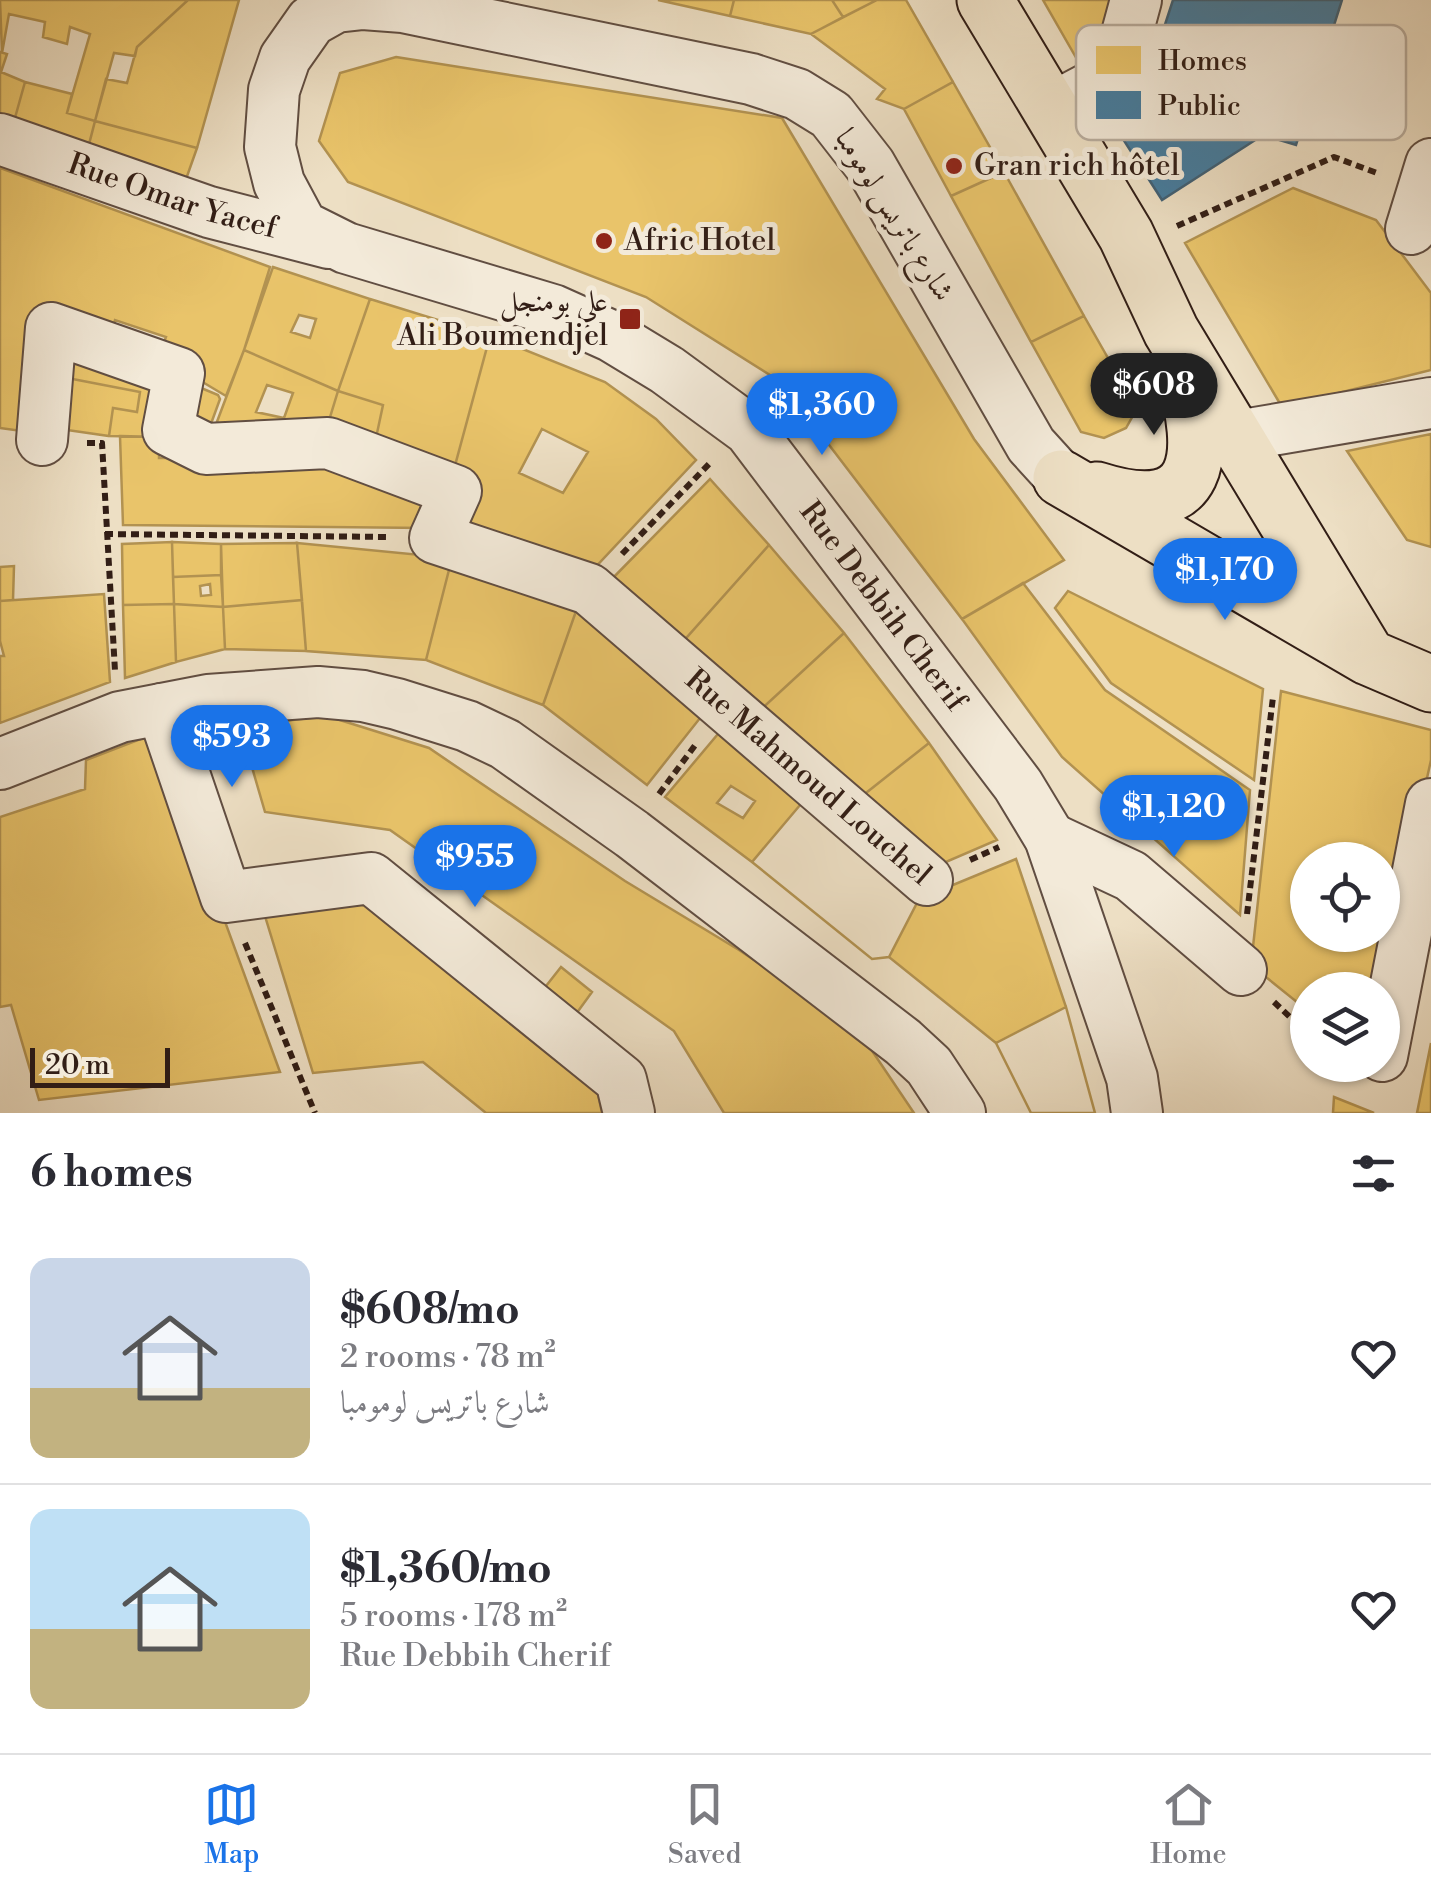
<!DOCTYPE html>
<meta charset="utf-8">
<style>
body{margin:0;font-family:"Libre Bodoni",Amiri,serif;background:#f2f2f3;color:#2b2b33;height:100vh;display:flex;flex-direction:column;font-size:38px;white-space:nowrap}
*{box-sizing:border-box;margin:0}
p{font-size:32px;color:#7c7c81}
.icon{flex:none;width:55px;height:55px;fill:none;stroke:currentColor;stroke-width:2;stroke-linecap:round;stroke-linejoin:round}
.map{position:relative;height:1113px;overflow:hidden}
.panel{display:flex;flex-direction:column;background:#fff;flex:1}
.panel>*{flex:none}
.controls{position:absolute;left:1290px;top:842px;display:grid;gap:20px}
.controls a{display:grid;place-items:center;width:110px;height:110px;border-radius:50%;background:#fff;box-shadow:0 2px 8px #0004;font-size:50px}
.scale{position:absolute;left:30px;bottom:25px;width:140px;box-sizing:border-box;padding-left:10px;border:5px solid #321e16;border-top:0;font-size:28px;line-height:35px;white-space:nowrap;color:#321e16;-webkit-text-stroke:8px #f3ead9;paint-order:stroke}
.price{position:absolute;translate:-50% -85px;padding:0 22px;border-radius:35px;background:#1a73e8;color:#fff;font-size:32px;line-height:65px;filter:drop-shadow(0 2px 5px #0008)}
.price::after{content:'';position:absolute;left:50%;top:60px;width:30px;height:22px;margin-left:-15px;background:inherit;clip-path:polygon(0 0,100% 0,50% 100%)}
.price.selected{background:#222;color:#fff}
ul{padding:0;list-style:none}
li{display:flex;align-items:center;gap:30px;height:250px;padding:0 30px}
li+li{border-top:2px solid #e1e1e2}
li span{display:grid;place-items:center;flex:none;width:280px;height:200px;border-radius:20px;color:#555}
li>.icon{margin-inline-start:auto}
span .icon{width:120px;height:120px;fill:#fffc;stroke-width:1}
li b{font-size:42px}
h2{display:flex;justify-content:space-between;align-items:center;height:120px;padding:0 30px;font-size:42px}
.menu{display:flex;justify-content:space-around;align-items:center;height:140px;border-top:2px solid #e1e1e2;background:#fff;font-size:28px;color:#7c7c81}
.menu a{display:grid;justify-items:center;gap:5px}
.menu .selected{color:#1a73e8}
.map>svg:first-child{display:block}
.homes{fill:#e9c46a;stroke:#b29251;stroke-width:2.5;fill-rule:evenodd}
.public{fill:#457b9d;stroke:#3f5f74;stroke-width:2.5}
.lines{fill:none;stroke-linecap:round;stroke-linejoin:round}
.minor-casing{stroke:#614e42;stroke-width:54}
.major-casing{stroke:#321e16;stroke-width:59}
.path{stroke:#321e16;stroke-width:6;stroke-dasharray:8 5;stroke-linecap:butt}
.minor{stroke:#f3ead9;stroke-width:50}
.major{stroke:#eddfc4;stroke-width:55}
.poi-dot{fill:#8f2418;stroke:#f3ead9;stroke-width:4}
.labels{text-anchor:middle;dominant-baseline:central;stroke-width:10;stroke-linejoin:round;paint-order:stroke}
.poi-label{font-size:30px;fill:#321e16;stroke:#f3ead9;text-anchor:start}
.street-label{font-size:30px;fill:#321e16;stroke:#f3ead9}
.key{fill:#f3ead9;stroke:#b9ad9e;stroke-width:2.5}
.key-label{font-size:28px;fill:#321e16}
</style>
<div class="map">
<svg width="1431" height="1113" viewBox="0 0 1431 1113">
<rect width="100%" height="100%" fill="#eddfc4"/>
<filter id="stains"><feTurbulence type="fractalNoise" baseFrequency=".002" numOctaves="4"/><feColorMatrix values="0 0 0 0 .2 0 0 0 0 .09 0 0 0 0 .02 0 0 0 .5 -.17"/></filter>
<radialGradient id="worn" r=".72"><stop offset=".6" stop-color="#630" stop-opacity="0"/><stop offset="1" stop-color="#630" stop-opacity=".3"/></radialGradient>
<path class="homes" d="M 0,0 L 188,0 L 137,47 L 135,56 L 114,53 L 95,121 L 67,113 L 90,34 L 70,27 L 67,44 L 43,37 L 45,22 L 9,14 L 2,53 Z
M 188,0 L 239,0 L 197,148 L 95,121 L 106,79 L 127,83 L 137,47 Z
M 658,0 L 734,0 L 730,16 Z
M 734,0 L 832,0 L 843,17 L 811,34 L 730,16 Z
M 832,0 L 877,0 L 843,17 Z
M 877,0 L 906,0 L 953,82 L 904,109 L 877,99 L 885,89 L 811,34 Z
M 1043,0 L 1122,0 L 1107,49 L 1078,61 Z
M 0,52 L 7,54 L 1,72 L 25,82 L 13,125 L 0,121 Z
M 396,57 L 782,118 L 974,439 L 1064,560 L 962,619 L 781,382 L 646,297 L 348,182 L 319,141 L 340,73 Z
M 25,82 L 72,94 L 67,113 L 95,121 L 87,152 L 13,125 Z
M 953,82 L 1004,172 L 951,196 L 904,109 Z
M 95,121 L 197,148 L 185,182 L 87,152 Z
M 0,168 L 270,267 L 244,350 L 226,396 L 159,356 L 166,337 L 115,320 L 108,346 L 74,334 L 36,433 L 0,428 Z
M 1004,172 L 1084,316 L 1031,342 L 951,196 Z
M 1293,188 L 1376,220 L 1431,293 L 1431,370 L 1282,407 L 1185,243 Z
M 273,267 L 370,299 L 338,391 L 244,350 ZM 299,315 L 316,319 L 310,338 L 291,332 Z
M 370,299 L 490,336 L 453,473 L 373,452 L 383,405 L 338,391 Z
M 1084,316 L 1133,402 L 1135,412 L 1126,428 L 1104,438 L 1081,432 L 1031,342 Z
M 490,336 L 605,382 L 656,419 L 696,460 L 588,575 L 454,528 L 453,473 ZM 542,429 L 588,452 L 563,493 L 519,473 Z
M 62,338 L 170,373 L 159,437 L 109,436 L 113,408 L 137,412 L 140,392 L 57,376 Z
M 244,350 L 338,391 L 324,437 L 209,443 ZM 267,385 L 293,393 L 284,418 L 256,412 Z
M 57,376 L 140,392 L 137,412 L 113,408 L 109,436 L 53,428 Z
M 182,380 L 218,395 L 220,399 L 204,443 Z
M 338,391 L 383,405 L 373,452 L 324,437 Z
M 1431,434 L 1431,547 L 1407,540 L 1347,451 Z
M 120,436 L 159,437 L 159,458 L 341,458 L 435,491 L 426,528 L 123,525 Z
M 710,479 L 769,545 L 680,645 L 606,585 Z
M 172,542 L 174,604 L 123,605 L 122,544 Z
M 172,542 L 221,544 L 221,575 L 173,577 Z
M 297,543 L 452,558 L 426,660 L 306,651 Z
M 297,543 L 302,600 L 223,607 L 221,544 Z
M 769,545 L 844,633 L 755,715 L 680,645 Z
M 452,558 L 581,597 L 543,705 L 426,660 Z
M 14,566 L 13,600 L 0,601 L 0,567 Z
M 221,575 L 223,607 L 174,604 L 173,577 ZM 210,584 L 211,595 L 201,596 L 200,586 Z
M 1023,583 L 1105,690 L 1250,790 L 1240,915 L 1062,757 L 962,619 Z
M 1068,591 L 1263,689 L 1254,780 L 1111,683 L 1055,608 Z
M 104,594 L 110,682 L 0,723 L 0,656 L 4,656 L 0,641 L 0,601 Z
M 581,597 L 708,708 L 647,785 L 543,705 Z
M 302,600 L 306,651 L 225,649 L 223,607 Z
M 174,604 L 176,662 L 125,678 L 123,605 Z
M 174,604 L 223,607 L 225,649 L 176,662 Z
M 844,633 L 929,743 L 852,804 L 755,715 Z
M 1281,691 L 1431,730 L 1431,760 L 1380,990 L 1308,990 L 1308,1011 L 1251,965 ZM 1308,860 L 1382,860 L 1382,935 L 1308,935 Z
M 327,716 L 429,748 L 625,881 L 739,950 L 858,1030 L 914,1113 L 724,1113 L 674,1031 L 390,830 L 265,812 L 240,726 Z
M 723,728 L 806,798 L 752,862 L 665,797 ZM 731,786 L 755,801 L 743,818 L 717,803 Z
M 156,733 L 280,1072 L 39,1100 L 11,1005 L 0,1007 L 0,817 L 85,789 L 86,760 Z
M 929,743 L 997,840 L 925,871 L 852,804 Z
M 806,798 L 919,899 L 1016,859 L 1066,1007 L 1095,1113 L 1031,1113 L 996,1043 L 889,957 L 872,959 L 752,862 Z
M 806,798 L 919,899 L 889,957 L 872,959 L 752,862 Z
M 365,886 L 596,1085 L 602,1113 L 486,1113 L 423,1062 L 313,1073 L 261,903 Z
M 561,967 L 592,992 L 568,1025 L 535,1000 Z
M 1066,1007 L 1095,1113 L 1031,1113 L 996,1043 Z
M 1431,1043 L 1431,1113 L 1417,1113 Z
M 1334,1097 L 1374,1113 L 1333,1113 Z"/>
<path class="public" d="M 1173,0 L 1342,0 L 1296,145 L 1263,135 L 1162,200 L 1107,114 L 1142,95 Z"/>
<g class="lines">
<defs>
<g id="minor">
<path d="M 1050,109 L 1116,74 L 1136,0"/>
<path id="s1" d="M 0,139 L 209,212 L 329,243"/>
<path d="M 1411,229 L 1431,164"/>
<path d="M 1237,436 L 1431,403"/>
<path id="s2" d="M 42,440 L 51,328 L 179,373 L 168,430 L 206,449 L 328,443 L 456,491 L 435,538 L 589,589 L 927,880"/>
<path id="s3" d="M 1061,478 L 1031,445 L 870,165 L 831,115 L 797,94 L 751,79 L 403,7 L 363,4 L 336,7 L 311,21 L 285,58 L 274,90 L 270,147 L 279,183 L 302,226 L 346,248 L 553,310 L 611,336 L 667,370 L 749,430 L 1018,785 L 1050,838 L 1132,1078 L 1137,1113"/>
<path d="M 162,709 L 226,897 L 371,878 L 621,1080 L 629,1113"/>
<path d="M 0,764 L 120,717 L 208,700 L 318,692 L 363,696 L 397,704 L 467,726 L 505,744 L 632,834 L 903,1042 L 929,1066 L 960,1113"/>
<path d="M 1050,838 L 1131,876 L 1241,970"/>
<path d="M 1382,1056 L 1431,804"/>
</g>
<path id="major" d="M 985,0 L 1126,235 L 1171,331 L 1368,657
M 1061,478 L 1368,657 L 1431,684
M 1097,490 C 1204,524 1208,454 1183,373"/>
</defs>
<use href="#minor" class="minor-casing"/>
<use href="#major" class="major-casing"/>
<path class="path" d="M 1177,226 L 1334,157 L 1377,173
M 87,443 L 102,443 L 115,671
M 105,534 L 389,537
M 622,554 L 710,463
M 659,794 L 696,744
M 970,860 L 999,847
M 1247,914 L 1273,697
M 245,943 L 315,1113
M 1274,1002 L 1308,1034"/>
<use href="#minor" class="minor"/>
<use href="#major" class="major"/>
</g>
<g class="poi-dot">
<circle cx="954" cy="166" r="10"/>
<circle cx="604" cy="241" r="10"/>
<rect x="618" y="307" width="24" height="24" rx="5"/>
</g>
<g class="labels">
<g class="poi-label">
<text x="974" y="166">Gran rich hôtel</text>
<text x="624" y="241">Afric Hotel</text>
<text x="608" y="302" text-anchor="end">علي بومنجل<tspan x="608" dy="34">Ali Boumendjel</tspan></text>
</g>
<g class="street-label">
<text stroke="none"><textPath href="#s1" startOffset="182">Rue Omar Yacef</textPath></text>
<text transform="translate(894 215) rotate(58)">شارع باتريس لومومبا</text>
<text stroke="none"><textPath href="#s3" startOffset="1910">Rue Debbih Cherif</textPath></text>
<text stroke="none"><textPath href="#s2" startOffset="1110">Rue Mahmoud Louchel</textPath></text>
</g>
</g>
<rect x="1076" y="25" width="330" height="115" rx="15" class="key"/>
<rect x="1096" y="46" width="45" height="28" fill="#e9c46a"/>
<rect x="1096" y="91" width="45" height="28" fill="#457b9d"/>
<g class="key-label">
<text x="1158" y="70">Homes</text>
<text x="1158" y="115">Public</text>
</g>
<rect width="100%" height="100%" filter="url(#stains)"/>
<rect width="100%" height="100%" fill="url(#worn)"/>
</svg>
<div class="controls">
<a><svg class="icon" aria-label="locate" viewBox="0 0 24 24"><circle cx="12" cy="12" r="6"/><path d="M12 2v4M12 18v4M2 12h4M18 12h4"/></svg></a>
<a><svg class="icon" aria-label="layers" viewBox="0 0 24 24"><path d="M12 4l9 5-9 5-9-5zM3 14l9 5 9-5"/></svg></a>
</div>
<div class="scale">20 m</div>
<b class="price selected" style="left:1154px;top:438px">$608</b>
<b class="price" style="left:822px;top:458px">$1,360</b>
<b class="price" style="left:1225px;top:623px">$1,170</b>
<b class="price" style="left:232px;top:790px">$593</b>
<b class="price" style="left:1174px;top:860px">$1,120</b>
<b class="price" style="left:475px;top:910px">$955</b>
</div>
<section class="panel">
<h2>6 homes<svg class="icon" aria-label="filters" viewBox="0 0 24 24"><path d="M4 7h16M4 17h16"/><circle cx="9" cy="7" r="2"/><circle cx="15" cy="17" r="2"/></svg></h2>
<ul>
<li><span style="background:linear-gradient(#c9d6e8 65%,#c2b280 0)"><svg class="icon" aria-label="home" viewBox="0 0 24 24"><path d="M3 11l9-7 9 7M6 9v11h12V9"/></svg></span><div><b>$608/mo</b><p>2 rooms · 78 m²</p><p>شارع باتريس لومومبا</p></div><svg class="icon" aria-label="heart" viewBox="0 0 24 24"><path d="M12 20l-8-8c-3-5 5-10 8-4 3-6 11-1 8 4z"/></svg></li>
<li><span style="background:linear-gradient(#bfe0f5 60%,#c2b280 0)"><svg class="icon" aria-label="home" viewBox="0 0 24 24"><path d="M3 11l9-7 9 7M6 9v11h12V9"/></svg></span><div><b>$1,360/mo</b><p>5 rooms · 178 m²</p><p>Rue Debbih Cherif</p></div><svg class="icon" aria-label="heart" viewBox="0 0 24 24"><path d="M12 20l-8-8c-3-5 5-10 8-4 3-6 11-1 8 4z"/></svg></li>
</ul>
</section>
<nav class="menu">
<a class="selected"><svg class="icon" aria-label="map" viewBox="0 0 24 24"><path d="M3 6l6-2 6 2 6-2v14l-6 2-6-2-6 2zM9 4v14M15 6v14"/></svg>Map</a>
<a><svg class="icon" aria-label="saved" viewBox="0 0 24 24"><path d="M7 4h10v16l-5-4-5 4z"/></svg>Saved</a>
<a><svg class="icon" aria-label="home" viewBox="0 0 24 24"><path d="M3 11l9-7 9 7M6 9v11h12V9"/></svg>Home</a>
</nav>
